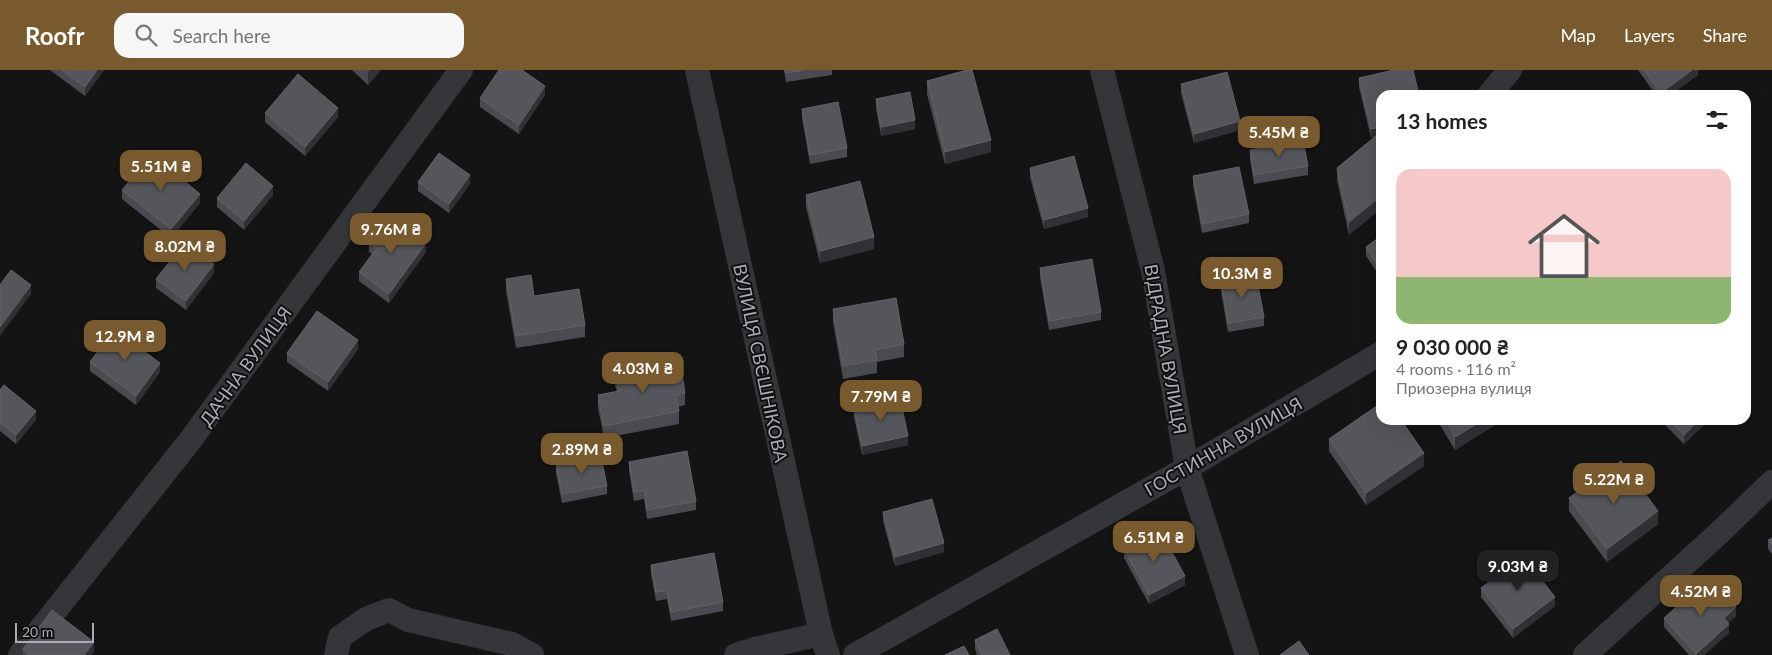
<!DOCTYPE html>
<meta charset="utf-8">
<style>
body{margin:0;font-family:Lato,sans-serif;background:#f6f6f6;color:#222;height:100vh;display:flex;flex-direction:column;font-size:19px;white-space:nowrap}
*{box-sizing:border-box;margin:0}
p{font-size:16px;color:#767676}
.icon{flex:none;width:28px;height:28px;fill:none;stroke:currentColor;stroke-width:2;stroke-linecap:round;stroke-linejoin:round}
.map{position:relative;flex:1;overflow:hidden}
.details{position:absolute;left:1376px;top:20px;width:375px;height:335px;display:flex;flex-direction:column;background:#fff;border-radius:15px;box-shadow:0 5px 20px #0002}
.details>*{flex:none}
.scale{position:absolute;left:15px;bottom:12px;width:79px;box-sizing:border-box;padding-left:5px;border:2px solid #a7acb5;border-top:0;font-size:14px;line-height:18px;white-space:nowrap;color:#a7acb5;-webkit-text-stroke:4px #0f0f10;paint-order:stroke}
.price{position:absolute;translate:-50% -42px;padding:0 11px;border-radius:10px;background:#795a2f;color:#fff;font-size:16px;line-height:32px;filter:drop-shadow(0 1px 2px #0008)}
.price::after{content:'';position:absolute;left:50%;top:30px;width:15px;height:11px;margin-left:-8px;background:inherit;clip-path:polygon(0 0,100% 0,50% 100%)}
.price.on{background:#222;color:#fff}
ul{padding:0;list-style:none}
li{display:grid;align-content:center;gap:10px;height:265px;padding:0 20px}
li span{display:grid;place-items:center;height:155px;border-radius:15px;color:#555}
li>.icon{margin-inline-start:auto}
span .icon{width:90px;height:90px;fill:#fffc;stroke-width:1}
li b{font-size:21px}
h2{display:flex;justify-content:space-between;align-items:center;height:60px;padding:0 20px;font-size:21px}
header{display:flex;align-items:center;gap:30px;box-sizing:border-box;height:70px;padding:0 25px;background:#795a2f;color:#fff}
header strong{font-size:24px}
nav{display:flex;gap:28px;margin-inline-start:auto;font-size:18px}
.search{width:350px;height:45px;background:#f6f6f6;display:flex;align-items:center;gap:12px;box-sizing:border-box;padding:0 18px;border-radius:15px;color:#767676;font-size:19px}
.map>svg:first-child{display:block}
.lines{fill:none;stroke-linecap:round;stroke-linejoin:round}
.street{stroke:#35363a;stroke-width:24}
.wall{fill:#4a4b50}
.shaded-wall{fill:#303134}
.building{fill:#54565b;stroke:#616369}
.labels{text-anchor:middle;dominant-baseline:central;stroke-width:4;stroke-linejoin:round;paint-order:stroke}
.street-label{font-size:18px;fill:#a7acb5;stroke:#0f0f10}
</style>
<header>
<strong>Roofr</strong>
<div class="search"><svg class="icon" aria-label="search" viewBox="0 0 24 24"><circle cx="10" cy="10" r="6"/><path d="M15 15l6 6"/></svg>Search here</div>
<nav><a>Map</a><a>Layers</a><a>Share</a></nav>
</header>
<div class="map">
<svg width="1772" height="585" viewBox="0 0 1772 585">
<rect width="100%" height="100%" fill="#141415"/>
<g class="lines">
<path class="street" d="M 697,0 L 821,564 L 828,585
M 1102,0 L 1153,201 L 1187,398 L 1247,585
M 1489,25 L 1510,0
M 20,585 L 189,372 L 461,0
M 336,585 L 340,567 L 366,549 L 389,540 L 408,550 L 512,574 L 532,585
M 736,585 L 755,579 L 821,564
M 855,585 L 1187,398 L 1381,283
M 1585,585 L 1718,464 L 1772,412"/>
</g>
<path class="wall" d="M 50,0 L 104,0 L 85,26 Z
M 352,0 L 381,0 L 368,15 Z
M 784,0 L 832,0 L 832,5 L 786,12 Z
M 1638,0 L 1698,0 L 1698,5 L 1670,25 L 1656,25 Z
M 1359,8 L 1381,25 L 1381,66 L 1377,67 L 1349,165 L 1337,110 L 1337,98 L 1375,67 L 1371,68 L 1359,17 Z
M 927,11 L 991,82 L 945,94 L 927,24 Z
M 1181,14 L 1240,60 L 1194,73 L 1181,23 Z
M 545,25 L 519,64 L 480,37 L 480,28 Z
M 876,29 L 915,59 L 881,66 L 876,38 Z
M 802,39 L 847,78 L 847,87 L 810,94 L 802,48 Z
M 265,43 L 338,47 L 305,86 L 265,52 Z
M 1250,80 L 1308,96 L 1308,105 L 1254,114 L 1250,89 Z
M 1030,98 L 1088,147 L 1044,159 L 1030,107 Z
M 1193,106 L 1249,144 L 1249,153 L 1202,163 L 1193,115 Z
M 418,112 L 470,114 L 449,143 L 418,121 Z
M 122,120 L 200,133 L 171,168 L 122,129 Z
M 273,125 L 244,160 L 217,137 L 217,128 Z
M 806,125 L 874,179 L 820,193 L 806,137 Z
M 1381,166 L 1381,208 L 1366,186 L 1366,177 Z
M 369,173 L 426,182 L 389,233 L 359,211 L 359,202 L 372,184 L 369,182 Z
M 1040,198 L 1101,242 L 1101,250 L 1049,260 L 1040,207 Z
M 214,203 L 186,240 L 156,218 L 156,209 Z
M 506,209 L 534,226 L 585,255 L 585,267 L 516,278 L 506,221 Z
M 1221,212 L 1264,247 L 1264,256 L 1228,262 L 1221,221 Z
M 833,239 L 904,274 L 904,287 L 877,292 L 877,303 L 843,309 L 833,252 Z
M 358,279 L 328,321 L 287,292 L 287,283 Z
M 90,292 L 160,302 L 136,335 L 90,301 Z
M 615,303 L 685,323 L 685,335 L 678,337 L 679,341 L 679,354 L 604,368 L 598,338 L 598,325 L 617,322 L 615,315 Z
M 0,320 L 36,350 L 16,374 L 0,361 Z
M 854,338 L 908,375 L 862,385 L 854,347 Z
M 1437,350 L 1503,350 L 1455,380 Z
M 1660,350 L 1709,350 L 1684,374 Z
M 1329,369 L 1424,396 L 1366,435 L 1329,381 Z
M 629,392 L 696,431 L 696,440 L 647,449 L 644,429 L 634,431 L 629,401 Z
M 556,394 L 607,416 L 607,424 L 562,433 L 556,403 Z
M 1569,428 L 1658,454 L 1607,492 L 1569,441 Z
M 883,442 L 944,482 L 895,496 L 883,451 Z
M 1772,468 L 1772,484 L 1768,479 L 1768,470 Z
M 1124,479 L 1185,515 L 1149,534 L 1124,488 Z
M 651,495 L 723,532 L 723,541 L 671,551 L 667,529 L 656,531 L 651,504 Z
M 1481,518 L 1555,536 L 1513,568 L 1481,527 Z
M 1697,527 L 1736,546 L 1728,553 L 1729,563 L 1704,585 L 1689,585 L 1664,557 L 1664,548 Z
M 975,570 L 1010,585 L 977,585 L 975,579 Z
M 23,579 L 94,581 L 91,585 L 23,585 Z"/>
<path class="shaded-wall" d="M 97,0 L 104,0 L 85,26 L 85,17 Z
M 370,0 L 381,0 L 368,15 L 368,2 Z
M 1692,0 L 1698,0 L 1698,5 L 1670,25 L 1661,25 L 1661,23 Z
M 545,16 L 545,25 L 519,64 L 519,55 Z
M 338,38 L 338,47 L 305,86 L 305,77 Z
M 915,50 L 915,59 L 881,66 L 881,57 Z
M 1240,51 L 1240,60 L 1194,73 L 1194,64 Z
M 1381,57 L 1381,66 L 1371,68 L 1371,59 Z
M 991,70 L 991,82 L 945,94 L 945,82 Z
M 470,105 L 470,114 L 449,143 L 449,134 Z
M 273,116 L 273,125 L 244,160 L 244,151 Z
M 200,124 L 200,133 L 171,168 L 171,159 Z
M 1381,126 L 1381,139 L 1349,165 L 1349,152 Z
M 1088,138 L 1088,147 L 1044,159 L 1044,150 Z
M 874,167 L 874,179 L 820,193 L 820,181 Z
M 426,173 L 426,182 L 389,233 L 389,224 Z
M 214,194 L 214,203 L 186,240 L 186,231 Z
M 31,215 L 31,224 L 0,266 L 0,257 Z
M 358,270 L 358,279 L 328,321 L 328,312 Z
M 160,293 L 160,302 L 136,335 L 136,326 Z
M 36,341 L 36,350 L 16,374 L 16,365 Z
M 1483,350 L 1503,350 L 1455,380 L 1455,367 Z
M 1699,350 L 1709,350 L 1684,374 L 1684,365 Z
M 908,366 L 908,375 L 862,385 L 862,376 Z
M 1424,383 L 1424,396 L 1366,435 L 1366,423 Z
M 1658,441 L 1658,454 L 1607,492 L 1607,479 Z
M 944,473 L 944,482 L 895,496 L 895,487 Z
M 1185,506 L 1185,515 L 1149,534 L 1149,525 Z
M 1555,527 L 1555,536 L 1513,568 L 1513,559 Z
M 1736,537 L 1736,546 L 1724,557 L 1724,548 Z
M 1729,554 L 1729,563 L 1704,585 L 1696,585 L 1696,584 Z
M 94,572 L 94,581 L 91,585 L 84,585 Z"/>
<path class="building" d="M 62,0 L 97,0 L 85,17 Z
M 499,0 L 522,0 L 545,16 L 519,55 L 480,28 Z
M 785,0 L 804,0 L 786,3 Z
M 967,0 L 972,0 L 991,70 L 945,82 L 927,11 Z
M 1394,0 L 1413,0 L 1419,25 L 1381,25 L 1381,57 L 1371,59 L 1359,8 Z
M 1644,0 L 1692,0 L 1661,23 Z
M 1227,2 L 1240,51 L 1194,64 L 1181,14 Z
M 298,4 L 338,38 L 305,77 L 265,43 Z
M 910,22 L 915,50 L 881,57 L 876,29 Z
M 838,32 L 847,78 L 810,85 L 802,39 Z
M 1376,66 L 1381,73 L 1381,126 L 1349,152 L 1337,98 Z
M 1303,70 L 1308,96 L 1254,105 L 1250,80 Z
M 439,83 L 470,105 L 449,134 L 418,112 Z
M 152,84 L 200,124 L 171,159 L 122,120 Z
M 1074,86 L 1088,138 L 1044,150 L 1030,98 Z
M 246,93 L 273,116 L 244,151 L 217,128 Z
M 1239,97 L 1249,144 L 1202,154 L 1193,106 Z
M 860,111 L 874,167 L 820,181 L 806,125 Z
M 389,147 L 426,173 L 389,224 L 359,202 L 377,178 L 369,173 Z
M 1381,166 L 1381,200 L 1366,177 Z
M 185,172 L 214,194 L 186,231 L 156,209 Z
M 1092,189 L 1101,242 L 1049,251 L 1040,198 Z
M 11,200 L 31,215 L 0,257 L 0,215 Z
M 531,205 L 534,226 L 579,219 L 585,255 L 516,266 L 506,209 Z
M 1256,205 L 1264,247 L 1228,253 L 1221,212 Z
M 896,228 L 904,274 L 875,280 L 877,290 L 843,296 L 833,239 Z
M 317,241 L 358,270 L 328,312 L 287,283 Z
M 114,259 L 160,293 L 136,326 L 90,292 Z
M 680,291 L 685,323 L 676,325 L 679,341 L 604,356 L 598,325 L 619,321 L 615,303 Z
M 4,315 L 36,341 L 16,365 L 0,352 L 0,320 Z
M 900,328 L 908,366 L 862,376 L 854,338 Z
M 1381,333 L 1381,350 L 1401,350 L 1424,383 L 1366,423 L 1329,369 Z
M 1445,350 L 1483,350 L 1455,367 Z
M 1669,350 L 1699,350 L 1684,365 Z
M 687,381 L 696,431 L 647,440 L 644,420 L 634,422 L 629,392 Z
M 601,386 L 607,416 L 562,424 L 556,394 Z
M 1621,391 L 1658,441 L 1607,479 L 1569,428 Z
M 932,429 L 944,473 L 895,487 L 883,442 Z
M 1160,460 L 1185,506 L 1149,525 L 1124,479 Z
M 1772,468 L 1772,475 L 1768,470 Z
M 714,483 L 723,532 L 671,542 L 667,520 L 656,522 L 651,495 Z
M 1523,486 L 1555,527 L 1513,559 L 1481,518 Z
M 1714,512 L 1736,537 L 1724,548 L 1729,554 L 1696,584 L 1664,548 L 1693,522 L 1697,527 Z
M 52,540 L 94,572 L 84,585 L 30,585 L 23,579 Z
M 997,559 L 1010,585 L 982,585 L 975,570 Z
M 1299,571 L 1309,585 L 1280,585 Z
M 964,576 L 969,585 L 945,585 Z"/>
<g class="labels">
<g class="street-label">
<text transform="translate(1166 279) rotate(80)">ВІДРАДНА ВУЛИЦЯ</text>
<text transform="translate(761 293) rotate(78)">ВУЛИЦЯ СВЄШНІКОВА</text>
<text transform="translate(245 296) rotate(-54)">ДАЧНА ВУЛИЦЯ</text>
<text transform="translate(1223 376) rotate(-30)">ГОСТИННА ВУЛИЦЯ</text>
</g>
</g>
</svg>
<div class="scale">20 m</div>
<b class="price" style="left:1279px;top:88px">5.45M ₴</b>
<b class="price" style="left:161px;top:122px">5.51M ₴</b>
<b class="price" style="left:391px;top:185px">9.76M ₴</b>
<b class="price" style="left:185px;top:202px">8.02M ₴</b>
<b class="price" style="left:1242px;top:229px">10.3M ₴</b>
<b class="price" style="left:125px;top:292px">12.9M ₴</b>
<b class="price" style="left:643px;top:324px">4.03M ₴</b>
<b class="price" style="left:881px;top:352px">7.79M ₴</b>
<b class="price" style="left:582px;top:405px">2.89M ₴</b>
<b class="price" style="left:1614px;top:435px">5.22M ₴</b>
<b class="price" style="left:1154px;top:493px">6.51M ₴</b>
<b class="price on" style="left:1518px;top:522px">9.03M ₴</b>
<b class="price" style="left:1701px;top:547px">4.52M ₴</b>
<section class="details">
<h2>13 homes<svg class="icon" aria-label="filters" viewBox="0 0 24 24"><path d="M4 7h16M4 17h16"/><circle cx="9" cy="7" r="2"/><circle cx="15" cy="17" r="2"/></svg></h2>
<ul>
<li><span style="background:linear-gradient(#f6c9c9 70%,#8fb573 0)"><svg class="icon" aria-label="home" viewBox="0 0 24 24"><path d="M3 11l9-7 9 7M6 9v11h12V9"/></svg></span><div><b>9 030 000 ₴</b><p>4 rooms · 116 m²</p><p>Приозерна вулиця</p></div></li>
</ul>
</section>
</div>
